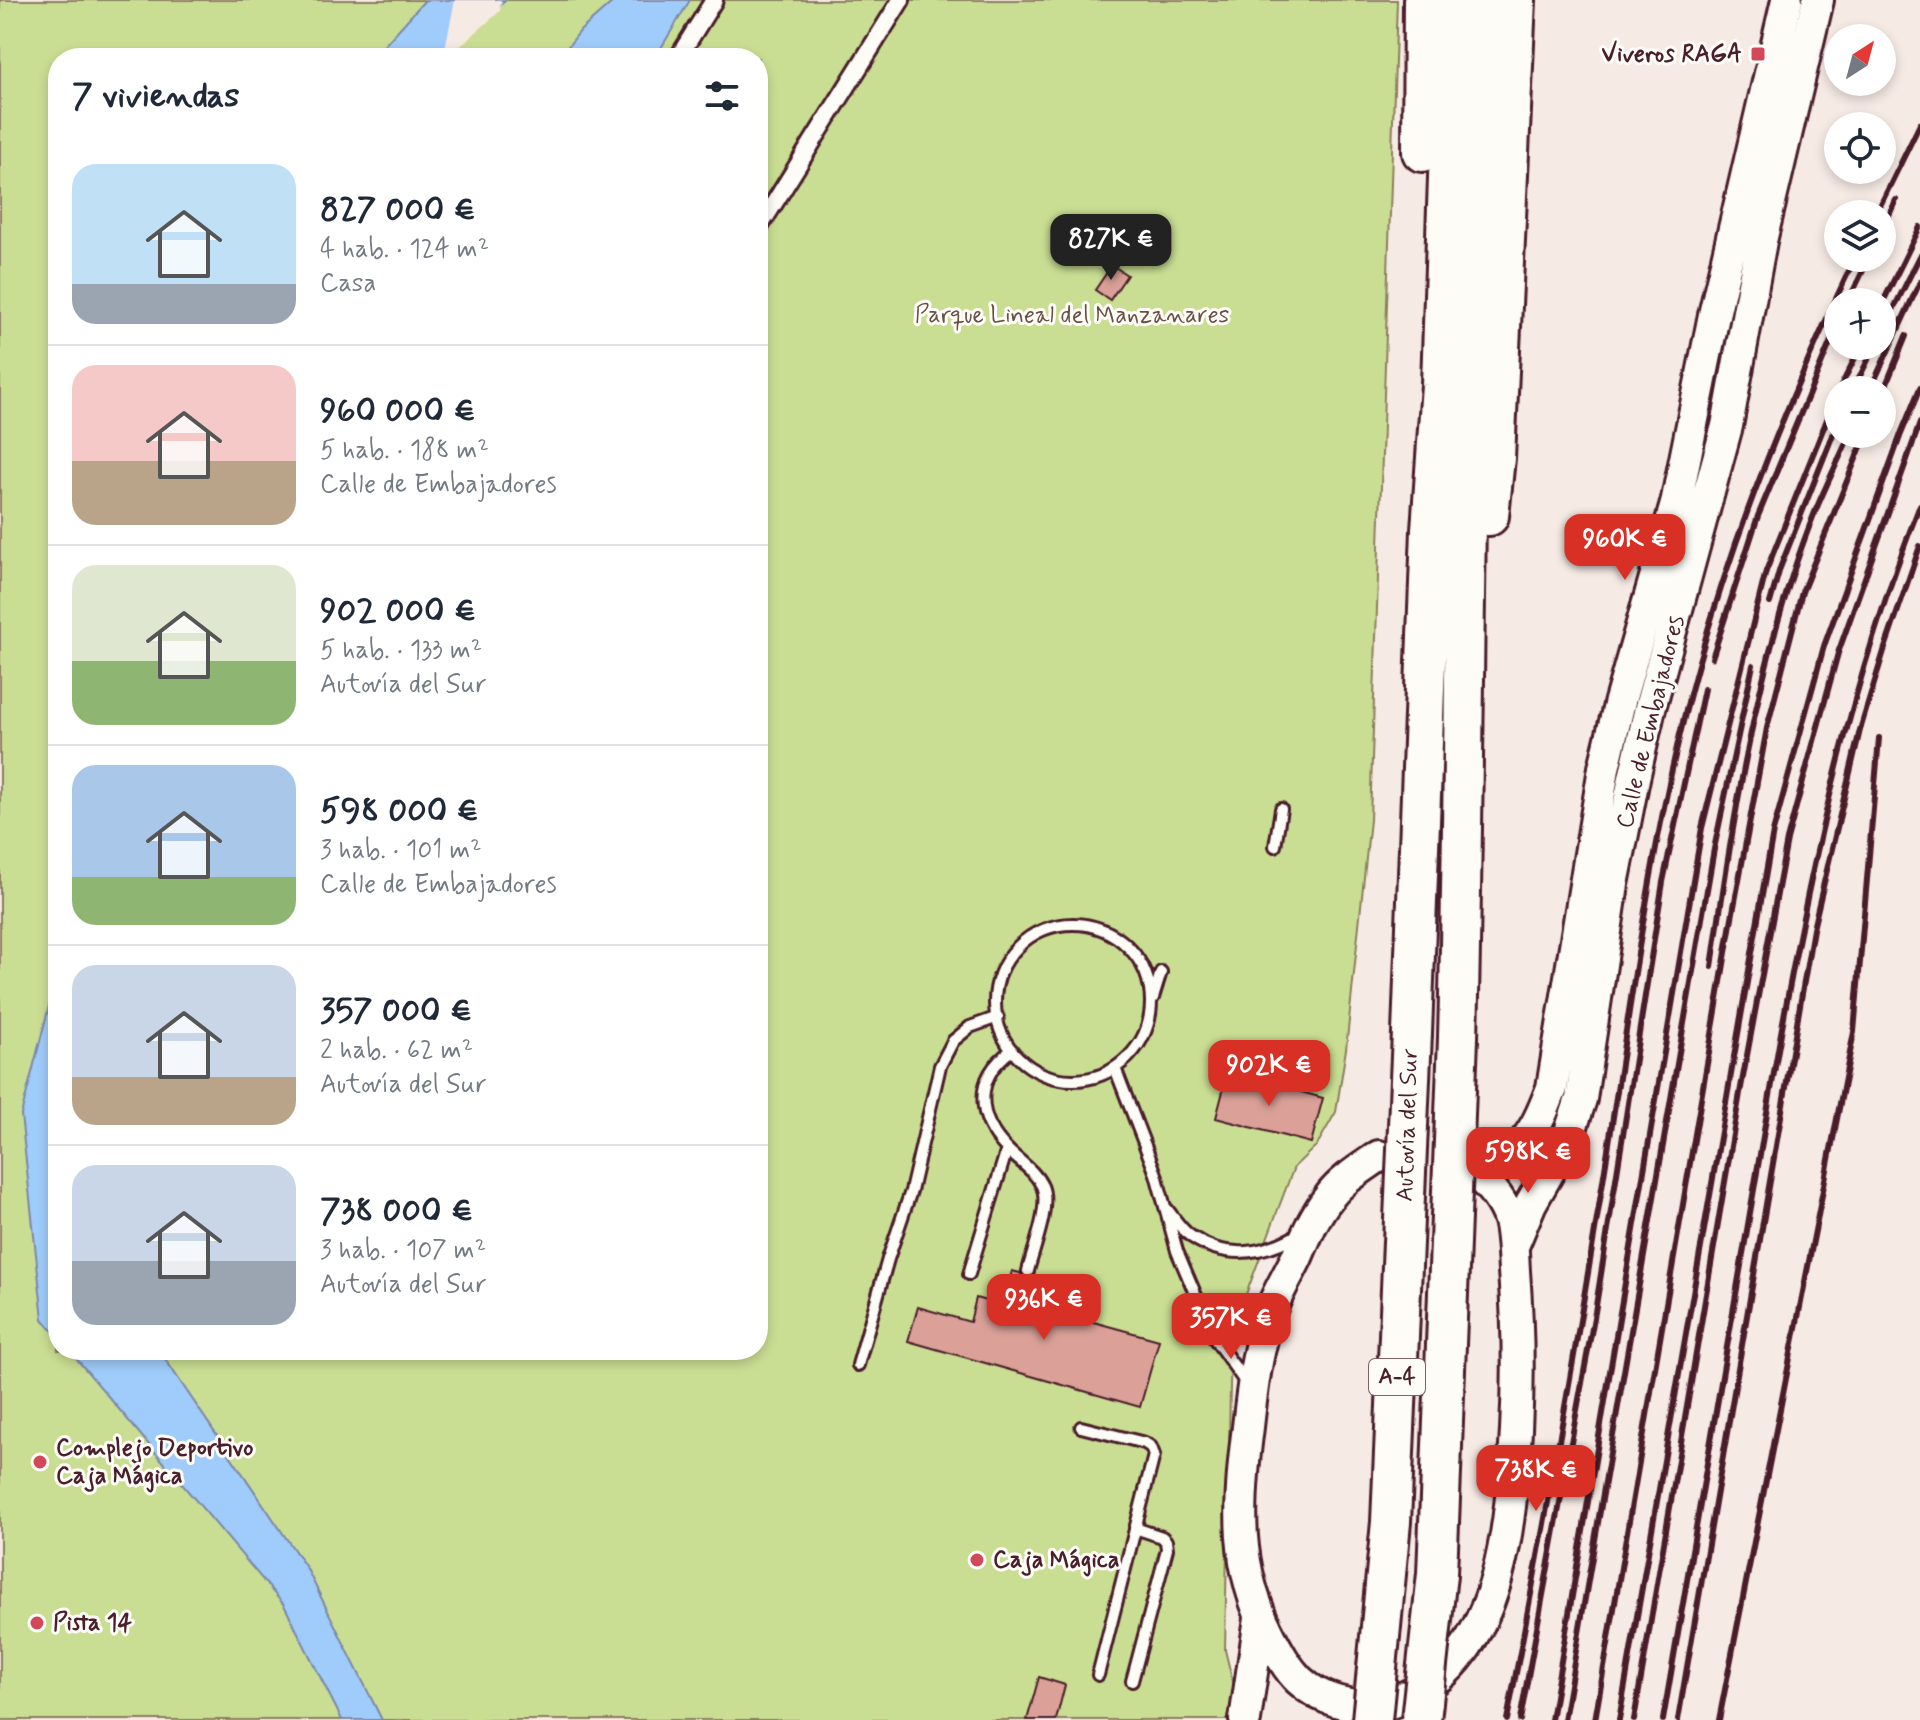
<!DOCTYPE html>
<html lang="es">
<meta charset="utf-8">
<style>
body{margin:0;font-family:Mynerve,sans-serif;background:#f6f6f7;color:#1f2937;height:100vh;display:flex;flex-direction:column;font-size:30px;white-space:nowrap}
*{box-sizing:border-box;margin:0}
p{font-size:26px;color:#747a83}
.icon{flex:none;width:44px;height:44px;fill:none;stroke:currentColor;stroke-width:2;stroke-linecap:round;stroke-linejoin:round}
.map{position:relative;flex:1;overflow:hidden}
.panel{position:absolute;left:48px;top:48px;width:720px;height:1312px;display:flex;flex-direction:column;background:#fff;border-radius:32px;box-shadow:0 4px 12px #0003}
.panel>*{flex:none}
.needle{width:52px;rotate:36deg}
.buttons{position:absolute;left:1824px;top:24px;display:grid;gap:16px}
.buttons a{display:grid;place-items:center;width:72px;height:72px;border-radius:50%;background:#fff;box-shadow:0 4px 12px #0003;font-size:40px}
.price{position:absolute;translate:-50% -68px;padding:0 18px;border-radius:16px;background:#d93025;color:#fff;font-size:26px;line-height:52px;filter:drop-shadow(0 2px 4px #0008)}
.price::after{content:'';position:absolute;left:50%;top:48px;width:24px;height:18px;margin-left:-12px;background:inherit;clip-path:polygon(0 0,100% 0,50% 100%)}
.price.selected{background:#222;color:#fff}
ul{padding:0;list-style:none}
li{display:flex;align-items:center;gap:24px;height:200px;padding:0 24px}
li+li{border-top:2px solid #e0e1e3}
li span{display:grid;place-items:center;flex:none;width:224px;height:160px;border-radius:24px;color:#555}
li>.icon{margin-inline-start:auto}
span .icon{width:96px;height:96px;fill:#fffc;stroke-width:1}
li b{font-size:34px}
h2{display:flex;justify-content:space-between;align-items:center;height:96px;padding:0 24px;font-size:34px}
.map>svg:first-child{display:block}
.green{fill:#cade93;stroke:#8a7e5f;stroke-width:2;fill-rule:evenodd}
.water{fill:#9fccfa;stroke:#7d87a7;stroke-width:2}
.pier{fill:#f6eae4}
.building{fill:#dba198;stroke:#4a1f2b;stroke-width:2}
.lines{fill:none;stroke-linecap:round;stroke-linejoin:round}
.service-casing{stroke:#4a1f2b;stroke-width:16}
.pedestrian-casing{stroke:#4a1f2b;stroke-width:22}
.secondary-casing{stroke:#4a1f2b;stroke-width:36}
.motorway-casing{stroke:#4a1f2b;stroke-width:44}
.service{stroke:#fdfcf7;stroke-width:10}
.pedestrian{stroke:#fdfcf7;stroke-width:16}
.secondary{stroke:#fdfcf7;stroke-width:30}
.motorway{stroke:#fdfcf7;stroke-width:38}
.rail{stroke:#4a1f2b;stroke-width:6}
.motorway-bridge-casing{stroke:#4a1f2b;stroke-width:44;stroke-linecap:butt}
.motorway-bridge{stroke:#fdfcf7;stroke-width:38}
.poi-dot{fill:#d1495b;stroke:#fdfcf7;stroke-width:3}
.labels{text-anchor:middle;dominant-baseline:central;stroke-width:6;stroke-linejoin:round;paint-order:stroke}
.shield{fill:#fdfcf7;stroke:#806168;stroke-width:2}
.shield-label{font-size:22px;font-weight:bold;fill:#4a1f2b}
.poi-label{font-size:24px;font-weight:bold;fill:#4a1f2b;stroke:#fdfcf7;text-anchor:start}
.park-label{font-size:24px;fill:#6a4f45;stroke:#fdfcf7}
.street-label{font-size:24px;fill:#4a1f2b;stroke:#fdfcf7}
</style>
<div class="map">
<svg width="1920" height="1720" viewBox="0 0 1920 1720">
<rect width="100%" height="100%" fill="#f6eae4"/>
<filter id="ink" filterUnits="userSpaceOnUse"><feTurbulence type="fractalNoise" baseFrequency=".0125" numOctaves="2"/><feDisplacementMap in="SourceGraphic" scale="16" xChannelSelector="R" yChannelSelector="G"/><feConvolveMatrix kernelMatrix="1 2 1 2 8 2 1 2 1" color-interpolation-filters="sRGB"/></filter>
<g filter="url(#ink)">
<path class="green" d="M 0,0 L 1397,0 L 1370,820 L 1346,1049 L 1336,1112 L 1317,1145 L 1294,1167 L 1231,1334 L 1225,1650 L 1242,1720 L 0,1720 ZM 58,58 L 758,58 L 758,1350 L 58,1350 Z"/>
<path class="water" d="M 425,0 L 506,0 L 441,58 L 373,58 Z
M 615,0 L 690,0 L 655,58 L 559,58 L 581,30 Z
M 58,971 L 58,1337 L 43,1319 L 21,1115 Z
M 69,1350 L 159,1350 L 307,1569 L 382,1720 L 342,1720 L 284,1605 Z"/>
<path class="pier" d="M 455,0 L 501,0 L 500,11 L 447,58 L 443,58 Z"/>
<path class="building" d="M 1112,265 L 1127,275 L 1110,300 L 1095,290 Z
M 1228,1072 L 1323,1098 L 1311,1143 L 1216,1118 Z
M 1012,1271 L 1020,1273 L 1025,1278 L 1033,1277 L 1064,1286 L 1057,1312 L 1159,1340 L 1140,1407 L 908,1341 L 918,1307 L 970,1322 L 976,1298 L 1003,1306 Z
M 1039,1677 L 1065,1685 L 1056,1720 L 1027,1720 Z"/>
<g class="lines">
<defs>
<path id="service" d="M 1275,846 L 1281,809
M995 1002a78 78 0 1 1 156 0a78 78 0 1 1-156 0Z
M 1153,998 L 1161,972
M 1012,1050 C 973,1078 976,1118 1008,1150 C 1020,1162 1035,1171 1042,1186 C 1051,1206 1033,1250 1028,1271
M 1115,1068 L 1156,1174 L 1177,1251 L 1214,1338 L 1246,1383
M 1167,1209 C 1174,1218 1182,1231 1192,1237 C 1228,1261 1264,1254 1299,1234
M 969,1274 L 1007,1149
M 858,1365 L 888,1259 L 911,1191 L 940,1066 L 953,1041 L 970,1027 L 998,1017
M 1081,1427 L 1145,1443 L 1151,1447 L 1154,1455 L 1098,1675
M 1132,1681 L 1167,1549 L 1166,1541 L 1162,1537 L 1135,1528"/>
<path id="pedestrian" d="M 678,58 L 714,0
M 758,229 L 901,0"/>
<path id="secondary" d="M 1379,1156 C 1362,1168 1343,1179 1330,1196 C 1315,1214 1306,1236 1297,1257 C 1288,1276 1276,1295 1269,1315 C 1257,1350 1252,1390 1248,1427 C 1238,1503 1234,1568 1271,1638 C 1279,1653 1287,1668 1299,1680 C 1321,1701 1352,1708 1382,1705 C 1393,1703 1401,1699 1411,1694 C 1503,1652 1511,1518 1516,1430 C 1519,1377 1518,1324 1514,1271 C 1513,1254 1513,1236 1509,1220 C 1503,1201 1491,1187 1477,1174 C 1525,1150 1533,1137 1552,1088 L 1604,768 L 1620,701 L 1676,504 L 1714,315 L 1787,0
M 1513,1246 L 1531,1203 L 1568,1138 L 1581,1099 L 1613,884 L 1634,778 L 1650,708 L 1727,426 L 1761,241 L 1818,0
M 1245,1720 L 1260,1618"/>
<path id="motorway" d="M 1422,152 L 1423,0
M 1489,516 L 1495,458 L 1516,0
M 1412,1033 L 1431,530 L 1441,385 L 1454,0
M 1458,1038 C 1463,841 1464,643 1467,446 C 1470,297 1478,149 1486,0"/>
</defs>
<use href="#service" class="service-casing"/>
<use href="#pedestrian" class="pedestrian-casing"/>
<use href="#secondary" class="secondary-casing"/>
<use href="#motorway" class="motorway-casing"/>
<use href="#service" class="service"/>
<use href="#pedestrian" class="pedestrian"/>
<use href="#secondary" class="secondary"/>
<use href="#motorway" class="motorway"/>
<path class="rail" d="M 1876,214 L 1920,124
M 1882,230 L 1896,200
M 1848,302 L 1869,258
M 1882,304 L 1920,227
M 1882,332 L 1920,256
M 1839,390 L 1861,346
M 1853,390 L 1875,346
M 1870,390 L 1920,282
M 1882,395 L 1906,336
M 1770,603 L 1780,568 L 1838,422
M 1712,658 L 1758,516 L 1838,324
M 1712,967 C 1732,822 1759,653 1813,517 C 1824,489 1838,462 1850,434
M 1507,1720 C 1542,1539 1575,1357 1604,1175 C 1631,1006 1651,833 1697,668 C 1736,526 1792,391 1855,258
M 1520,1720 L 1595,1312 L 1663,882 L 1704,689
M 1551,1720 L 1702,828 L 1766,571 L 1838,392
M 1564,1720 L 1714,849 L 1753,665
M 1595,1720 L 1731,923 L 1767,728 L 1802,592 L 1866,434
M 1619,1720 L 1773,832 L 1824,646 L 1901,434 L 1920,388
M 1634,1720 L 1740,1093 L 1787,840 L 1838,653 L 1920,423
M 1663,1720 C 1694,1537 1725,1354 1757,1172 C 1795,946 1835,719 1920,505
M 1678,1720 L 1813,929 L 1860,730 L 1884,651 L 1920,546
M 1719,1720 L 1854,1032 L 1879,738"/>
<defs>
<path id="motorway-bridge" d="M 1372,1720 L 1391,1522 L 1412,1033
M 1421,1720 L 1437,1574 L 1458,1038"/>
</defs>
<use href="#motorway-bridge" class="motorway-bridge-casing"/>
<use href="#motorway-bridge" class="motorway-bridge"/>
</g>
</g>
<g class="poi-dot">
<rect x="1750" y="46" width="16" height="16" rx="4"/>
<circle cx="40" cy="1462" r="8"/>
<circle cx="977" cy="1560" r="8"/>
<circle cx="37" cy="1623" r="8"/>
</g>
<g class="labels">
<rect class="shield" x="1369" y="1359" width="56" height="36" rx="6"/>
<g class="shield-label">
<text x="1397" y="1377">A-4</text>
</g>
<g class="poi-label">
<text x="1742" y="54" text-anchor="end">Viveros RAGA</text>
<text x="56" y="1448">Complejo Deportivo<tspan x="56" dy="28">Caja Mágica</tspan></text>
<text x="993" y="1560">Caja Mágica</text>
<text x="53" y="1623">Pista 14</text>
</g>
<g class="park-label">
<text x="1072" y="315">Parque Lineal del Manzanares</text>
</g>
<g class="street-label">
<text transform="translate(1651 722) rotate(-76)">Calle de Embajadores</text>
<text transform="translate(1408 1125) rotate(-88)">Autovía del Sur</text>
</g>
</g>
</svg>
<div class="buttons">
<a><svg class="needle" viewBox="-14 -14 28 28"><path d="M0-13l5 13h-10z" fill="#e53935"/><path d="M0 13l5-13h-10z" fill="#747a83"/></svg></a>
<a><svg class="icon" aria-label="locate" viewBox="0 0 24 24"><circle cx="12" cy="12" r="6"/><path d="M12 2v4M12 18v4M2 12h4M18 12h4"/></svg></a>
<a><svg class="icon" aria-label="layers" viewBox="0 0 24 24"><path d="M12 4l9 5-9 5-9-5zM3 14l9 5 9-5"/></svg></a>
<a>+</a>
<a>−</a>
</div>
<b class="price selected" style="left:1111px;top:282px">827K €</b>
<b class="price" style="left:1625px;top:582px">960K €</b>
<b class="price" style="left:1269px;top:1108px">902K €</b>
<b class="price" style="left:1528px;top:1195px">598K €</b>
<b class="price" style="left:1044px;top:1342px">936K €</b>
<b class="price" style="left:1231px;top:1361px">357K €</b>
<b class="price" style="left:1536px;top:1513px">738K €</b>
<section class="panel">
<h2>7 viviendas<svg class="icon" aria-label="filters" viewBox="0 0 24 24"><path d="M4 7h16M4 17h16"/><circle cx="9" cy="7" r="2"/><circle cx="15" cy="17" r="2"/></svg></h2>
<ul>
<li><span style="background:linear-gradient(#bfe0f5 75%,#9aa5b1 0)"><svg class="icon" aria-label="home" viewBox="0 0 24 24"><path d="M3 11l9-7 9 7M6 9v11h12V9"/></svg></span><div><b>827 000 €</b><p>4 hab. · 124 m²</p><p>Casa</p></div></li>
<li><span style="background:linear-gradient(#f6c9c9 60%,#b9a48a 0)"><svg class="icon" aria-label="home" viewBox="0 0 24 24"><path d="M3 11l9-7 9 7M6 9v11h12V9"/></svg></span><div><b>960 000 €</b><p>5 hab. · 188 m²</p><p>Calle de Embajadores</p></div></li>
<li><span style="background:linear-gradient(#dfe7d0 60%,#8fb573 0)"><svg class="icon" aria-label="home" viewBox="0 0 24 24"><path d="M3 11l9-7 9 7M6 9v11h12V9"/></svg></span><div><b>902 000 €</b><p>5 hab. · 133 m²</p><p>Autovía del Sur</p></div></li>
<li><span style="background:linear-gradient(#a9c7e8 70%,#8fb573 0)"><svg class="icon" aria-label="home" viewBox="0 0 24 24"><path d="M3 11l9-7 9 7M6 9v11h12V9"/></svg></span><div><b>598 000 €</b><p>3 hab. · 101 m²</p><p>Calle de Embajadores</p></div></li>
<li><span style="background:linear-gradient(#c9d6e8 70%,#b9a48a 0)"><svg class="icon" aria-label="home" viewBox="0 0 24 24"><path d="M3 11l9-7 9 7M6 9v11h12V9"/></svg></span><div><b>357 000 €</b><p>2 hab. · 62 m²</p><p>Autovía del Sur</p></div></li>
<li><span style="background:linear-gradient(#c9d6e8 60%,#9aa5b1 0)"><svg class="icon" aria-label="home" viewBox="0 0 24 24"><path d="M3 11l9-7 9 7M6 9v11h12V9"/></svg></span><div><b>738 000 €</b><p>3 hab. · 107 m²</p><p>Autovía del Sur</p></div></li>
</ul>
</section>
</div>
